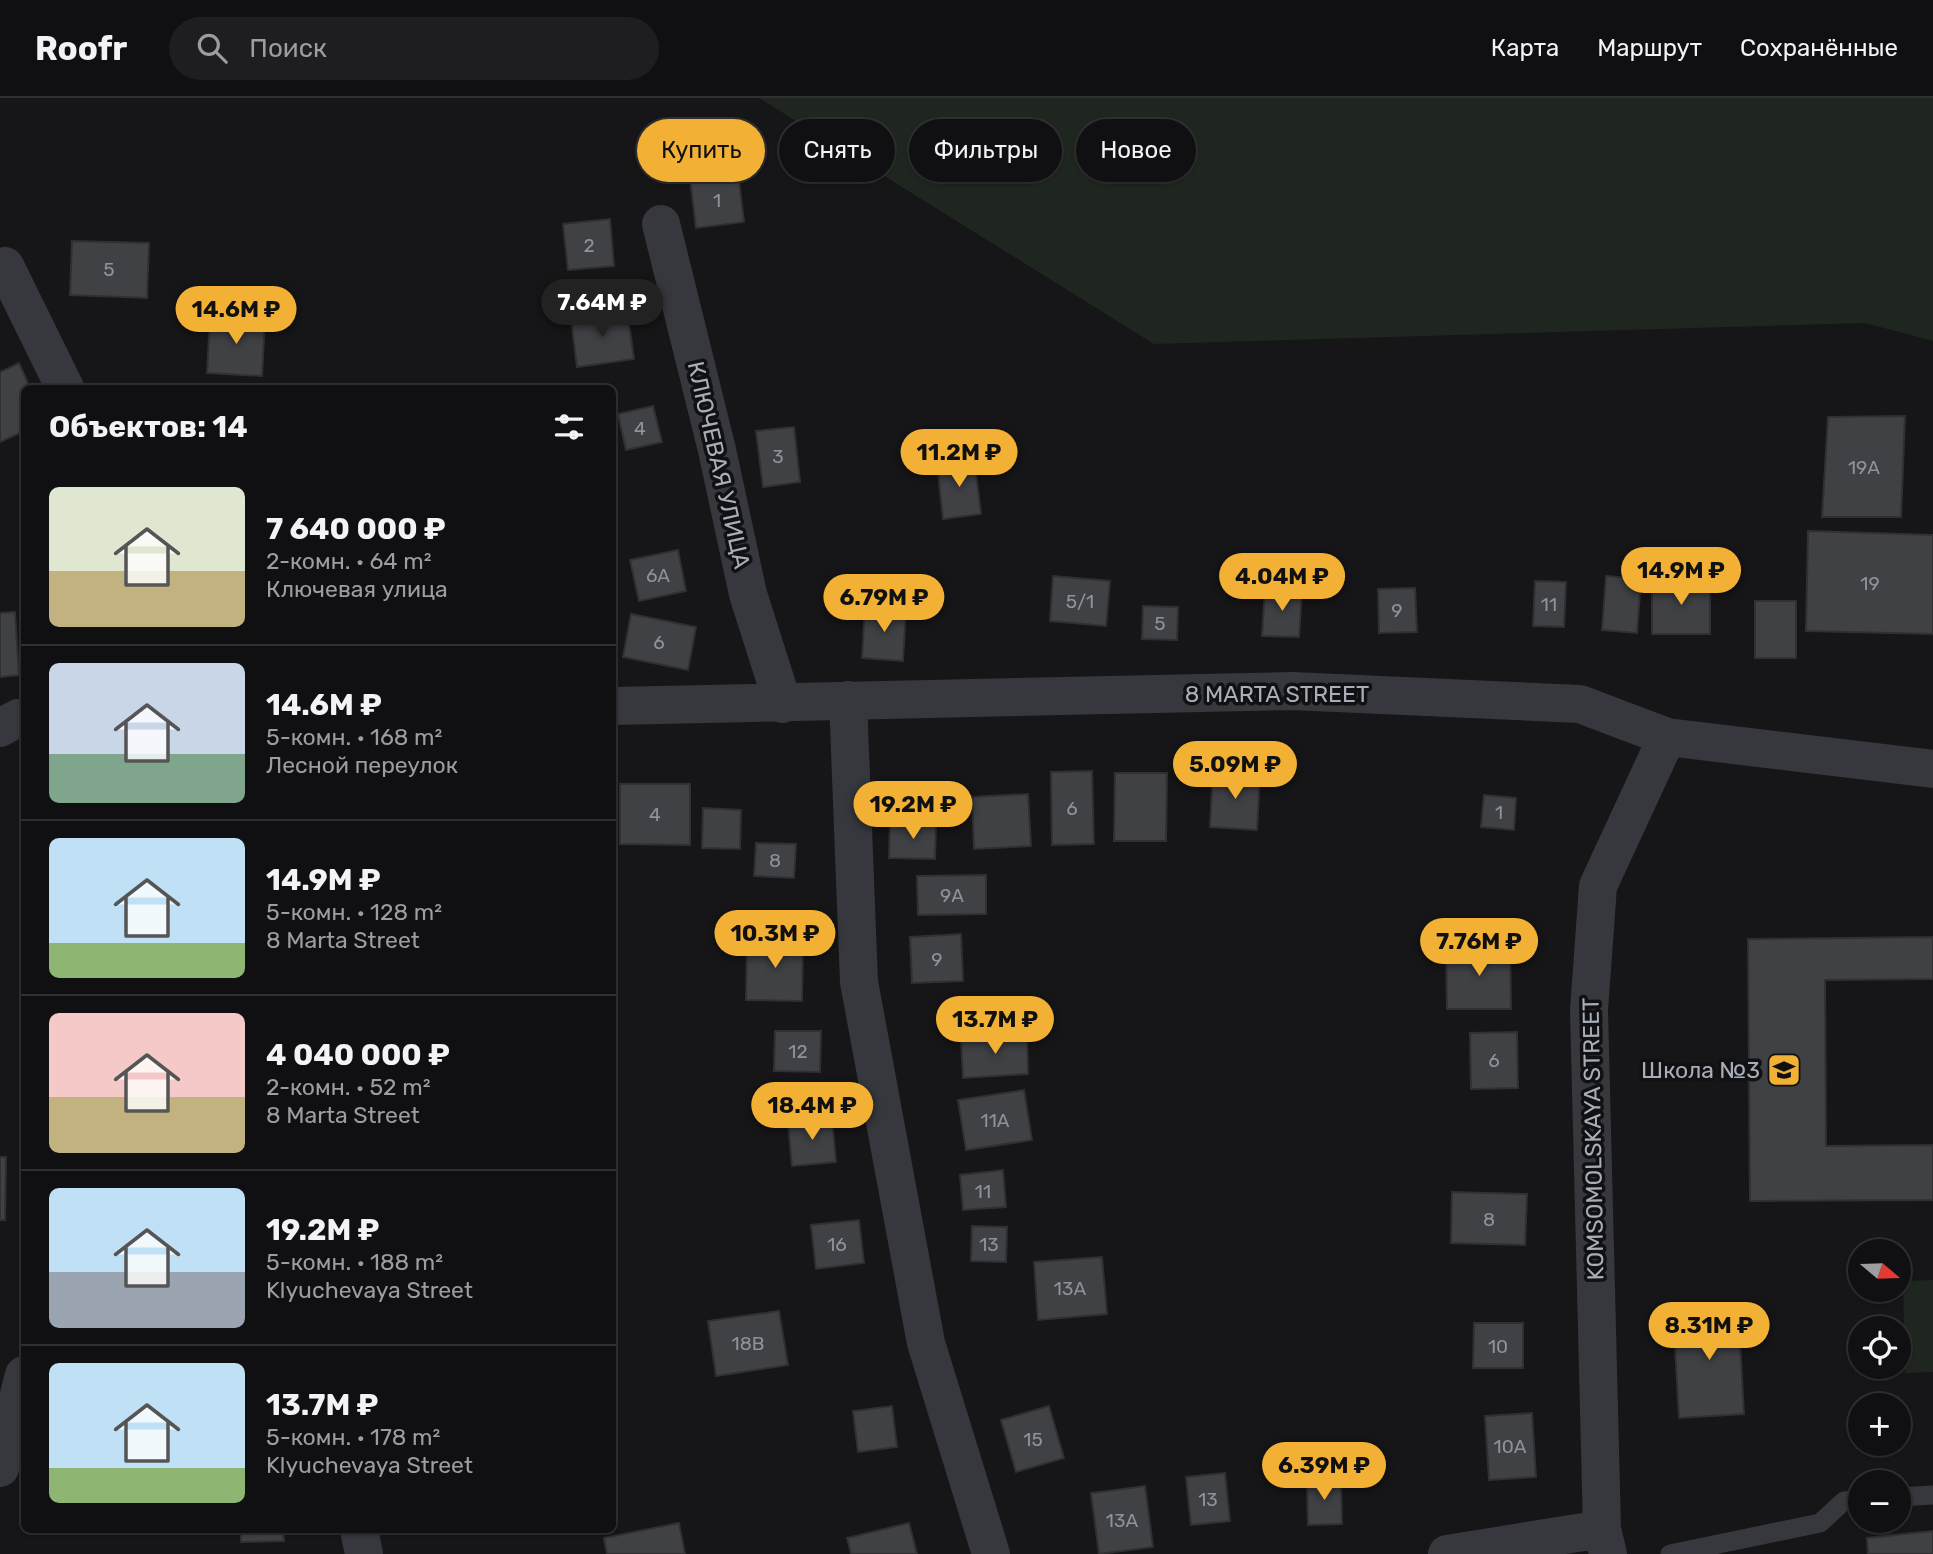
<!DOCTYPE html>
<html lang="ru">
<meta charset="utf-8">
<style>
body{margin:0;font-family:Rubik,sans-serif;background:#1e1e20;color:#f1f3f6;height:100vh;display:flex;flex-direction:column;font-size:26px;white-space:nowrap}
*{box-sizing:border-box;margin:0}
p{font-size:23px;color:#9c9d9f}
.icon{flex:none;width:38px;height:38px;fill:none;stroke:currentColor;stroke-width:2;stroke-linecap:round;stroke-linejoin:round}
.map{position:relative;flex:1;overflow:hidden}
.sheet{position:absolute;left:21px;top:287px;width:595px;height:1148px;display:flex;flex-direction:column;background:#101012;border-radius:10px;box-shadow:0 2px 5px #0004,0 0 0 2px #303032}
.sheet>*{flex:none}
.banner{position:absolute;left:637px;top:21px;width:665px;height:63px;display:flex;gap:14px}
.needle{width:46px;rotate:109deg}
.tools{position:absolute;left:1848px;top:1141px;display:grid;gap:14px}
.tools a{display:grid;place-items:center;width:63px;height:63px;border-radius:50%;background:#101012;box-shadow:0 2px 5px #0004,0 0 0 2px #303032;font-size:35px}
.price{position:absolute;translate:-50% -60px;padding:0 16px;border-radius:24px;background:#f2b134;color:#111;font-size:23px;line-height:46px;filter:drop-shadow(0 2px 4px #0008)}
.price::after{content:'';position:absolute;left:50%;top:42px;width:21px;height:16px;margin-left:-10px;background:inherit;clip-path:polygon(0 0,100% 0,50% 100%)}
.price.current{background:#222;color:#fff}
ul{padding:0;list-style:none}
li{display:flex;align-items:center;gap:21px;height:175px;padding:0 28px}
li+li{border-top:2px solid #303032}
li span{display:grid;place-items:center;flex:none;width:196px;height:140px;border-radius:10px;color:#555}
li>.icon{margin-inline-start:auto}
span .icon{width:84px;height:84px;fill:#fffc;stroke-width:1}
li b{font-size:30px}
h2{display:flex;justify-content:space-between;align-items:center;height:84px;padding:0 28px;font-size:30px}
.tag{padding:0 24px;border-radius:32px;background:#101012;box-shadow:0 2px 5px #0004,0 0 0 2px #303032;font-size:24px;line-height:63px}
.tag.current{background:#f2b134;color:#111}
header{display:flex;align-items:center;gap:42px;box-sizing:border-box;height:98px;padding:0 35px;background:#101012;border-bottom:2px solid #303032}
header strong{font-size:33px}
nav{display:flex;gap:38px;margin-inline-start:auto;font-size:24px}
.search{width:490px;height:63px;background:#1e1e20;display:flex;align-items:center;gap:18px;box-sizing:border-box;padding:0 24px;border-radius:38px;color:#9c9d9f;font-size:26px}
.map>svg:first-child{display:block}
.green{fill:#1e261f}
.building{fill:#404145;stroke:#303034;stroke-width:2}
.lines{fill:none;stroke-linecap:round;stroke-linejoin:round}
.service{stroke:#37383d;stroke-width:19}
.minor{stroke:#37383d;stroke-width:38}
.labels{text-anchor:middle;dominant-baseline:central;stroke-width:7;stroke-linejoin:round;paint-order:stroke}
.number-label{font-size:19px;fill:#8e929b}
.street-label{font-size:23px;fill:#a8adb8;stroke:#111113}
.poi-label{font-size:23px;fill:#a8adb8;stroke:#111113;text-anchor:end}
</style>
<header>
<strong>Roofr</strong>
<div class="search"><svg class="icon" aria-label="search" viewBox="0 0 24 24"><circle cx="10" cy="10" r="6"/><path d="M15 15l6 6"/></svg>Поиск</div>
<nav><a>Карта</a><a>Маршрут</a><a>Сохранённые</a></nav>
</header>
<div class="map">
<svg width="1933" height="1456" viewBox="0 0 1933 1456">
<rect width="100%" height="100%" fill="#161618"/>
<path class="green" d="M 759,0 L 1933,0 L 1933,243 L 1865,225 L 1154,246 Z
M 1933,1182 L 1933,1274 L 1905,1275 L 1903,1183 Z"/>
<path class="building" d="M 738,75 L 744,124 L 696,130 L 690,80 Z
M 610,121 L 614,168 L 568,172 L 563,126 Z
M 72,143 L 149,145 L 147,200 L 70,197 Z
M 627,212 L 634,261 L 577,269 L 571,220 Z
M 210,219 L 265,222 L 262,278 L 207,275 Z
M 19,265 L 30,290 L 24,290 L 24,333 L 0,344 L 0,274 Z
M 653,308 L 662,344 L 626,352 L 618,316 Z
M 1905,318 L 1901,419 L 1822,419 L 1828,319 Z
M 794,329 L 800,384 L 763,389 L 756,333 Z
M 974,360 L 981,416 L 943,421 L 937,365 Z
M 1808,433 L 1933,437 L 1933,536 L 1806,533 Z
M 678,452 L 686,493 L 639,503 L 630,462 Z
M 1053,478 L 1110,483 L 1106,528 L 1050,523 Z
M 1606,478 L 1641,481 L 1637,535 L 1602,532 Z
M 1652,482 L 1710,482 L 1710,536 L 1652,536 Z
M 1535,483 L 1566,484 L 1564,529 L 1533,528 Z
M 1415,490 L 1417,534 L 1379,535 L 1378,491 Z
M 1265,491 L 1302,493 L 1299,539 L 1262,538 Z
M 1755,503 L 1796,503 L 1796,560 L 1755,560 Z
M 1143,508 L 1178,509 L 1177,542 L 1142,541 Z
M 865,509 L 906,511 L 903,563 L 862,560 Z
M 15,514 L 19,577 L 0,579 L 0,515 Z
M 631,516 L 696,529 L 688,572 L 623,559 Z
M 1092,673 L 1094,746 L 1052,747 L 1051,674 Z
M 1213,673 L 1260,676 L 1257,732 L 1210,729 Z
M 1115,675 L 1167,675 L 1166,743 L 1114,743 Z
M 620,686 L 690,686 L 690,747 L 620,746 Z
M 1028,696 L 1031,748 L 974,751 L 972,699 Z
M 1484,697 L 1516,700 L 1514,732 L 1481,729 Z
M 703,710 L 741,712 L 740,751 L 702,750 Z
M 890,725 L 936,726 L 935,761 L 889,760 Z
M 756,745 L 796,746 L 794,780 L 754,778 Z
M 986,777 L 986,816 L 918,817 L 917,778 Z
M 961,836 L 963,883 L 912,885 L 910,839 Z
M 1933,839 L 1933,881 L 1825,882 L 1826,1048 L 1933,1047 L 1933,1102 L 1750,1103 L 1748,841 Z
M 747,841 L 803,841 L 802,903 L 746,902 Z
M 1510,849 L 1511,911 L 1447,911 L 1446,850 Z
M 775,933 L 821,933 L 820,974 L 774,973 Z
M 1517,934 L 1518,990 L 1471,991 L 1470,935 Z
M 1027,936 L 1028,976 L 963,980 L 961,940 Z
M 1024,992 L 1032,1042 L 966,1052 L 958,1002 Z
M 20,993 L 24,993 L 24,1026 Z
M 832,1021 L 836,1064 L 792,1068 L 788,1025 Z
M 0,1059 L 6,1059 L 5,1122 L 0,1122 Z
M 1003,1072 L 1006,1109 L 963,1112 L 960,1077 Z
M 1452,1094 L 1527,1096 L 1525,1147 L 1451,1145 Z
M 859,1122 L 864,1165 L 816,1171 L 811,1127 Z
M 972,1128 L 1007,1129 L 1006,1164 L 971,1163 Z
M 1102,1159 L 1107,1216 L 1038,1222 L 1034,1164 Z
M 1738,1207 L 1744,1316 L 1679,1320 L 1673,1212 Z
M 779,1213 L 788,1267 L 716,1278 L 708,1223 Z
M 1474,1225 L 1523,1225 L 1523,1270 L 1473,1270 Z
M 892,1308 L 897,1349 L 858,1354 L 853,1313 Z
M 1049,1308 L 1064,1360 L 1016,1374 L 1001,1322 Z
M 1532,1315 L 1536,1379 L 1489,1382 L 1485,1318 Z
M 1225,1375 L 1230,1423 L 1191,1427 L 1186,1379 Z
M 1307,1382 L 1341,1382 L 1342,1426 L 1308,1427 Z
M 1145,1388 L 1153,1449 L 1099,1456 L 1091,1395 Z
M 679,1425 L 685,1456 L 607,1456 L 604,1440 Z
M 909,1425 L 917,1456 L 851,1456 L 847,1440 Z
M 241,1432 L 283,1432 L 284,1443 L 241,1444 Z
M 1933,1433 L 1933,1456 L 1868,1456 L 1867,1440 Z"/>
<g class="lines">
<path class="service" d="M 1899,1399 L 1933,1397
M 1670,1456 L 1820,1425 L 1844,1403 L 1860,1402"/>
<path class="minor" d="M 661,126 L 717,352 L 748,496 L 783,606
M 5,168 L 65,290
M 848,602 L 859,884 L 926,1245 L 991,1456
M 612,608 L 1292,593 L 1580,606 L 1667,639 L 1933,671
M 0,630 L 18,620 L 24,620
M 0,1370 L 24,1277
M 359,1432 L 364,1456
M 1447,1456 L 1602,1431
M 1608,1456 L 1602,1431 L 1589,912 L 1598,788 L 1667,639"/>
</g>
<defs>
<symbol id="school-square" viewBox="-11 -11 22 22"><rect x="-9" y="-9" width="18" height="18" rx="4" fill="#f2b134" stroke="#111113"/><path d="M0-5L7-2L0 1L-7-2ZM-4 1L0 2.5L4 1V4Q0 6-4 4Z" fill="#111"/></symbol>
</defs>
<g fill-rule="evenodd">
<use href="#school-square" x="1765" y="953" width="38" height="38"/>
</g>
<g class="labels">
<g class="number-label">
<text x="717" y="102">1</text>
<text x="589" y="147">2</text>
<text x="109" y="171">5</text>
<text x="640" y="330">4</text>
<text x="778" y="358">3</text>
<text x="1864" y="369">19А</text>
<text x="658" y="477">6А</text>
<text x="1870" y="485">19</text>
<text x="1080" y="503">5/1</text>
<text x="1549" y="506">11</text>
<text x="1397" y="512">9</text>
<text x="1160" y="525">5</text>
<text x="659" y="544">6</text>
<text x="1072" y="710">6</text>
<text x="1499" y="714">1</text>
<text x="655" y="716">4</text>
<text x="775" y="762">8</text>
<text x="952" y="797">9А</text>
<text x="937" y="861">9</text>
<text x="798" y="953">12</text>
<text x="1494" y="962">6</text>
<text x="995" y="1022">11А</text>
<text x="983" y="1093">11</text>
<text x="1489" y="1121">8</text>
<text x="837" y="1146">16</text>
<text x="989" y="1146">13</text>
<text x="1070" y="1190">13А</text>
<text x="748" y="1245">18В</text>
<text x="1498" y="1248">10</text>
<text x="1033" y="1341">15</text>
<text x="1510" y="1348">10А</text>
<text x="1208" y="1401">13</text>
<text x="1122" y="1422">13А</text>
</g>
<g class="street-label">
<text transform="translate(719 367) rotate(77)">КЛЮЧЕВАЯ УЛИЦА</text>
<text x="1277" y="596">8 MARTA STREET</text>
<text transform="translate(1593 1041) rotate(-91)">KOMSOMOLSKAYA STREET</text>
</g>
<g class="poi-label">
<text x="1760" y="972">Школа №3</text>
</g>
</g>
</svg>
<div class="tools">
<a><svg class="needle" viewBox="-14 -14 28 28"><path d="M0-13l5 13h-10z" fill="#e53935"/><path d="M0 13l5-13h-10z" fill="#9c9d9f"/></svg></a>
<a><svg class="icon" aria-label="locate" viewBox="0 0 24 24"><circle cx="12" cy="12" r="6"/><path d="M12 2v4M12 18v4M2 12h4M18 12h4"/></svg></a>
<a>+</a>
<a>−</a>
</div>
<b class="price current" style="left:602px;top:241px">7.64M ₽</b>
<b class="price" style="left:236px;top:248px">14.6M ₽</b>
<b class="price" style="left:959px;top:391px">11.2M ₽</b>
<b class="price" style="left:1681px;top:509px">14.9M ₽</b>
<b class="price" style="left:1282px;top:515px">4.04M ₽</b>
<b class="price" style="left:884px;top:536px">6.79M ₽</b>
<b class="price" style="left:1235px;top:703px">5.09M ₽</b>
<b class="price" style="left:913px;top:743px">19.2M ₽</b>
<b class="price" style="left:775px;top:872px">10.3M ₽</b>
<b class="price" style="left:1479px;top:880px">7.76M ₽</b>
<b class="price" style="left:995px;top:958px">13.7M ₽</b>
<b class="price" style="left:812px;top:1044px">18.4M ₽</b>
<b class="price" style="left:1709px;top:1264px">8.31M ₽</b>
<b class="price" style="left:1324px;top:1404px">6.39M ₽</b>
<div class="banner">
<a class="tag current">Купить</a>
<a class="tag">Снять</a>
<a class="tag">Фильтры</a>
<a class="tag">Новое</a>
</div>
<section class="sheet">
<h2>Объектов: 14<svg class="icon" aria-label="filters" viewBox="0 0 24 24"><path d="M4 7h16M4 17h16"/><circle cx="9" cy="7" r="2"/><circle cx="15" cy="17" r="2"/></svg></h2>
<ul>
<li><span style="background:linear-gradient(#dfe7d0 60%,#c2b280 0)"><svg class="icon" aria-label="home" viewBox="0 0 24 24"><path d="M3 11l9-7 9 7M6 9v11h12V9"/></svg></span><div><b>7 640 000 ₽</b><p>2-комн. · 64 m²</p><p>Ключевая улица</p></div></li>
<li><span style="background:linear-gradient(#c9d6e8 65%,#7fa58c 0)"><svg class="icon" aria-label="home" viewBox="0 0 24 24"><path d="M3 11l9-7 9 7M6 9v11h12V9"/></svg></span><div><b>14.6M ₽</b><p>5-комн. · 168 m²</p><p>Лесной переулок</p></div></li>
<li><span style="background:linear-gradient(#bfe0f5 75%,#8fb573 0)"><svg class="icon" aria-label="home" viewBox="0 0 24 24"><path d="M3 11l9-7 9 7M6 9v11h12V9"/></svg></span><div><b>14.9M ₽</b><p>5-комн. · 128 m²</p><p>8 Marta Street</p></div></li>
<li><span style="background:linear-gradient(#f6c9c9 60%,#c2b280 0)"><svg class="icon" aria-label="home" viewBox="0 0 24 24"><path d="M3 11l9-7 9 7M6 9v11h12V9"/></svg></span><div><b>4 040 000 ₽</b><p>2-комн. · 52 m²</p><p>8 Marta Street</p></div></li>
<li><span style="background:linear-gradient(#bfe0f5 60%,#9aa5b1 0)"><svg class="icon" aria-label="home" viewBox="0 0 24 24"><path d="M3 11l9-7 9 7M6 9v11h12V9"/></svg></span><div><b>19.2M ₽</b><p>5-комн. · 188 m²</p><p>Klyuchevaya Street</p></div></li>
<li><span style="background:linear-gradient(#bfe0f5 75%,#8fb573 0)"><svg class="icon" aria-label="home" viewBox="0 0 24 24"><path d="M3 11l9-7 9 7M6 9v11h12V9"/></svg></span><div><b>13.7M ₽</b><p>5-комн. · 178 m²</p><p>Klyuchevaya Street</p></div></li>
</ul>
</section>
</div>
